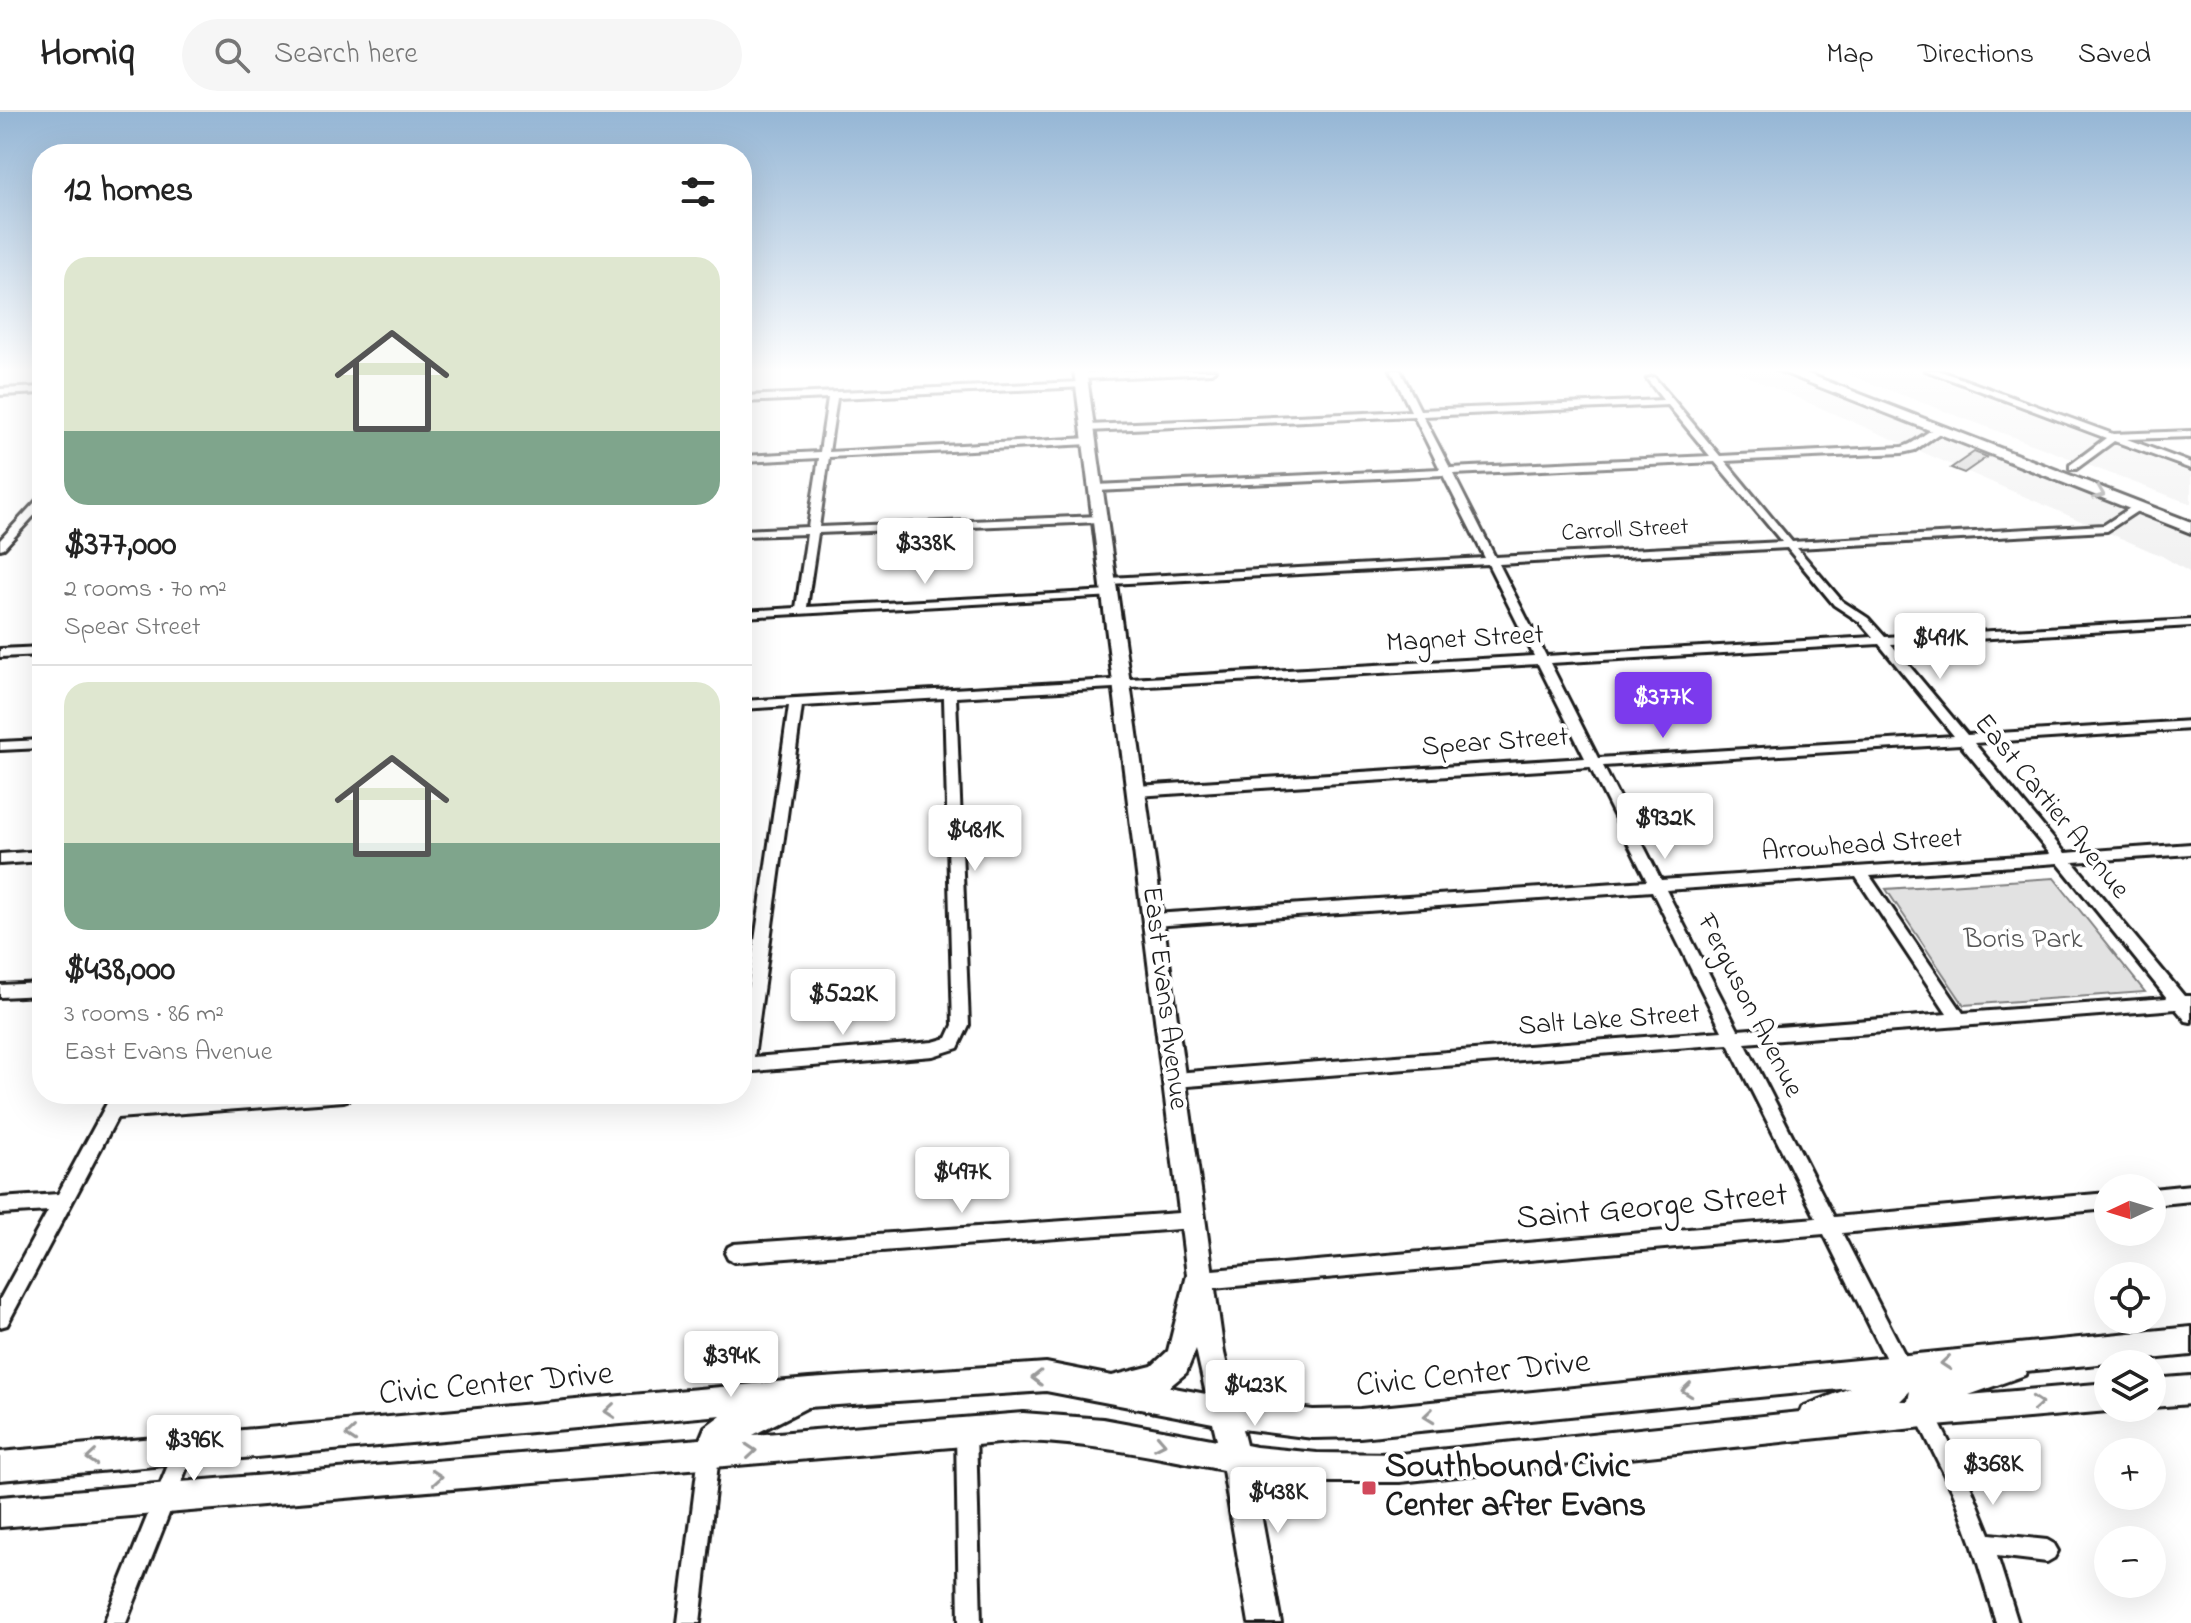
<!DOCTYPE html>
<meta charset="utf-8">
<style>
body{margin:0;font-family:"Indie Flower",sans-serif;background:#f6f6f6;color:#222;height:100vh;display:flex;flex-direction:column;font-size:30px;white-space:nowrap}
*{box-sizing:border-box;margin:0}
p{font-size:26px;color:#767676}
.icon{flex:none;width:44px;height:44px;fill:none;stroke:currentColor;stroke-width:2;stroke-linecap:round;stroke-linejoin:round}
.map{position:relative;flex:1;overflow:hidden}
.details{position:absolute;left:32px;top:32px;width:720px;height:960px;display:flex;flex-direction:column;background:#fff;border-radius:32px;box-shadow:0 8px 32px #0002}
.details>*{flex:none}
.needle{width:52px;rotate:266deg}
.fabs{position:absolute;left:2094px;top:1062px;display:grid;gap:16px}
.fabs a{display:grid;place-items:center;width:72px;height:72px;border-radius:50%;background:#fff;box-shadow:0 8px 32px #0002;font-size:40px}
.price{position:absolute;translate:-50% -68px;padding:0 18px;border-radius:8px;background:#fff;color:#222;font-size:26px;line-height:52px;filter:drop-shadow(0 2px 4px #0008)}
.price::after{content:'';position:absolute;left:50%;top:48px;width:24px;height:18px;margin-left:-12px;background:inherit;clip-path:polygon(0 0,100% 0,50% 100%)}
.price.current{background:#7c3aed;color:#fff}
ul{padding:0;list-style:none}
li{display:grid;align-content:center;gap:16px;height:424px;padding:0 32px}
li+li{border-top:2px solid #e0e0e0}
li span{display:grid;place-items:center;height:248px;border-radius:24px;color:#555}
li>.icon{margin-inline-start:auto}
span .icon{width:144px;height:144px;fill:#fffc;stroke-width:1}
li b{font-size:34px}
h2{display:flex;justify-content:space-between;align-items:center;height:96px;padding:0 32px;font-size:34px}
header{display:flex;align-items:center;gap:48px;box-sizing:border-box;height:112px;padding:0 40px;background:#fff;border-bottom:2px solid #e0e0e0}
header strong{font-size:38px}
nav{display:flex;gap:44px;margin-inline-start:auto;font-size:28px}
.search{width:560px;height:72px;background:#f6f6f6;display:flex;align-items:center;gap:20px;box-sizing:border-box;padding:0 28px;border-radius:44px;color:#767676;font-size:30px}
.map>svg:first-child{display:block}
.built{fill:#f0f0f0}
.green{fill:#e2e2e2;stroke:#7f7f7f;stroke-width:2}
.building{fill:#cecece;stroke:#1c1c1c;stroke-width:2}
.lines{fill:none;stroke-linecap:round;stroke-linejoin:round}
.street-casing{stroke:#1c1c1c;stroke-width:6}
.secondary-casing{stroke:#1c1c1c;stroke-width:6}
.primary-casing{stroke:#1c1c1c;stroke-width:6}
.street{fill:#fff;fill-rule:evenodd}
.secondary{fill:#fff;fill-rule:evenodd}
.primary{fill:#fff;fill-rule:evenodd}
.oneway{stroke:#999}
.poi-dot{fill:#d1495b;stroke:#fff;stroke-width:3}
.labels{text-anchor:middle;dominant-baseline:central;stroke-width:8;stroke-linejoin:round;paint-order:stroke}
.far-street-label{font-size:24px;fill:#1c1c1c;stroke:#fff}
.street-label{font-size:28px;fill:#1c1c1c;stroke:#fff}
.park-label{font-size:28px;fill:#575757;stroke:#fff}
.near-street-label{font-size:34px;fill:#1c1c1c;stroke:#fff}
.near-poi-label{font-size:34px;font-weight:bold;fill:#1c1c1c;stroke:#fff;text-anchor:start}
</style>
<header>
<strong>Homiq</strong>
<div class="search"><svg class="icon" aria-label="search" viewBox="0 0 24 24"><circle cx="10" cy="10" r="6"/><path d="M15 15l6 6"/></svg>Search here</div>
<nav><a>Map</a><a>Directions</a><a>Saved</a></nav>
</header>
<div class="map">
<svg width="2191" height="1511" viewBox="0 0 2191 1511">
<rect width="100%" height="100%" fill="#fff"/>
<filter id="ink" filterUnits="userSpaceOnUse"><feTurbulence type="fractalNoise" baseFrequency=".0125" numOctaves="2"/><feDisplacementMap in="SourceGraphic" scale="16" xChannelSelector="R" yChannelSelector="G"/><feConvolveMatrix kernelMatrix="1 2 1 2 8 2 1 2 1" color-interpolation-filters="sRGB"/></filter>
<g filter="url(#ink)">
<path class="built" d="M 1733,258 L 1772,258 L 2191,421 L 2191,461 L 2162,444 Z
M 1836,258 L 1912,258 L 2191,361 L 2191,392 Z"/>
<path class="green" d="M 2054,766 L 2145,880 L 1964,893 L 1886,777 Z"/>
<path class="building" d="M 1974,340 L 1987,345 L 1964,361 L 1951,356 Z"/>
<g class="lines">
<defs>
<path id="street" d="M 1145,258 L 1215,258 L 1211,261 L 1081,267 L 1077,264 L 1081,261 Z
M 1391,258 L 1400,258 L 1420,298 L 1663,288 L 1647,267 L 1654,265 L 1720,344 L 1902,335 C 1917,332 1927,316 1941,316 L 1941,320 L 1915,338 L 1902,341 L 1725,349 L 1792,430 L 2104,413 L 2133,394 L 2142,396 L 2107,419 L 1797,436 L 1842,489 L 1868,506 L 1885,525 L 2191,508 L 2191,514 L 1891,532 L 1967,623 L 2191,609 L 2191,617 L 1974,631 L 2065,741 L 2191,732 L 2191,742 L 2073,750 L 2184,884 L 2191,884 L 2191,910 L 2186,909 L 2176,897 L 1745,931 L 1834,1105 L 2108,1081 L 2108,1097 L 1842,1121 L 1908,1249 L 1911,1256 L 1908,1263 L 1901,1266 L 1894,1263 L 1824,1122 L 1201,1177 L 1195,1174 L 1192,1168 L 1195,1162 L 1201,1159 L 1816,1106 L 1728,932 L 1175,975 L 1169,973 L 1167,968 L 1169,963 L 1175,961 L 1722,919 L 1652,779 L 1154,814 L 1149,812 L 1147,808 L 1149,804 L 1154,802 L 1647,769 L 1590,655 L 1137,684 L 1130,679 L 1137,674 L 1585,646 L 1538,552 L 956,585 L 969,913 L 958,936 L 933,944 L 742,960 L 742,918 L 789,594 L 742,597 L 742,589 L 1534,544 L 1488,452 L 1109,472 L 1103,469 L 1109,466 L 1485,446 L 1443,363 L 1096,379 L 1091,376 L 1096,373 L 1440,357 L 1414,304 L 1088,319 L 1083,316 L 1088,313 L 1411,299 ZM 1668,293 L 1710,344 L 1450,356 L 1423,304 ZM 1715,350 L 1782,430 L 1495,445 L 1453,362 ZM 1787,436 L 1834,493 L 1860,510 L 1873,525 L 1546,544 L 1499,452 ZM 1879,532 L 1954,624 L 1598,646 L 1550,551 ZM 944,586 L 953,913 L 947,926 L 933,930 L 754,945 L 802,594 ZM 1960,632 L 2050,742 L 1661,768 L 1603,654 ZM 2058,751 L 2167,886 L 1963,901 L 1870,764 ZM 1856,765 L 1947,902 L 1738,918 L 1666,778 Z
M 1925,258 L 1938,258 L 2113,322 L 2191,319 L 2191,325 L 2127,327 L 2191,351 L 2191,357 L 2114,329 L 2076,357 L 2070,357 L 2070,353 L 2106,326 Z
M 1082,270 L 1086,273 L 1085,275 L 837,286 L 829,340 L 1090,326 L 1095,329 L 1090,332 L 829,345 L 819,415 L 1100,404 L 1105,407 L 1100,410 L 818,421 L 807,495 L 1110,479 L 1114,480 L 1114,484 L 742,505 L 742,499 L 796,496 L 807,422 L 742,424 L 742,418 L 808,415 L 819,346 L 742,350 L 742,344 L 820,340 L 828,286 L 742,290 L 742,284 Z
M 42,275 L 42,281 L 0,283 L 0,277 Z
M 42,386 L 42,395 L 4,436 L 0,437 L 0,428 L 38,387 Z
M 42,535 L 42,543 L 0,545 L 0,537 Z
M 42,628 L 42,636 L 0,638 L 0,630 Z
M 42,739 L 42,749 L 0,752 L 0,742 Z
M 42,871 L 42,883 L 0,885 L 0,873 Z
M 112,982 L 129,982 L 125,991 L 246,982 L 352,982 L 350,987 L 344,989 L 117,1006 L 7,1213 L 0,1215 L 0,1187 L 48,1099 L 0,1102 L 0,1086 L 58,1082 Z
M 2191,1073 L 2191,1089 L 2152,1093 L 2152,1077 Z
M 1193,1100 L 1199,1102 L 1202,1108 L 1199,1114 L 1193,1116 L 734,1150 L 728,1147 L 725,1141 L 728,1135 L 734,1132 Z
M 1924,1291 L 1931,1294 L 1969,1370 L 1990,1422 L 2047,1428 L 2054,1432 L 2058,1439 L 2054,1446 L 2047,1450 L 1997,1444 L 2018,1511 L 1996,1511 L 1972,1432 L 1954,1382 L 1914,1301 L 1917,1294 Z
M 966,1309 L 973,1312 L 976,1319 L 981,1511 L 959,1511 L 956,1319 L 959,1312 Z
M 184,1328 L 191,1331 L 194,1338 L 126,1511 L 104,1511 L 177,1331 Z
M 709,1333 L 716,1336 L 719,1343 L 700,1511 L 678,1511 L 699,1343 L 702,1336 Z"/>
<path id="secondary" d="M 1074,258 L 1086,258 L 1224,1241 L 1235,1288 L 1313,1298 L 1360,1297 L 2191,1215 L 2191,1243 L 2026,1259 L 2025,1263 L 1969,1283 L 2108,1271 L 2108,1296 L 2115,1296 L 2108,1299 L 1924,1315 L 1400,1370 L 1317,1370 L 1254,1364 L 1281,1511 L 1249,1511 L 1223,1358 C 1157,1345 1091,1331 1023,1329 L 0,1415 L 0,1385 L 700,1327 L 705,1315 L 721,1303 L 0,1368 L 0,1340 L 809,1267 L 1046,1251 L 1112,1264 L 1152,1254 L 1168,1239 L 1187,1163 ZM 1196,1237 L 1206,1282 L 1169,1275 L 1186,1261 ZM 1850,1276 L 1802,1295 L 1800,1300 L 1400,1342 L 1317,1341 L 1256,1335 L 1246,1333 L 1242,1317 L 1313,1326 L 1360,1325 ZM 1046,1279 L 1213,1311 L 1217,1328 L 1103,1307 L 1023,1301 L 753,1323 L 808,1295 ZM 1910,1279 L 1908,1289 L 1900,1289 Z
M 2191,1264 L 2191,1292 L 2152,1295 L 2152,1267 Z"/>
<path id="primary" d="M 1777,258 L 1798,258 L 2191,410 L 2191,421 Z"/>
</defs>
<use href="#street" class="street-casing"/>
<use href="#secondary" class="secondary-casing"/>
<use href="#primary" class="primary-casing"/>
<use href="#street" class="street"/>
<use href="#secondary" class="secondary"/>
<use href="#primary" class="primary"/>
</g>
<defs><path id="oneway-chevron" d="M-2-3.5L2.5 0L-2 3.5" fill="none" stroke-width="1.6" stroke-linecap="round" stroke-linejoin="round" transform="scale(2)"/></defs>
<g class="oneway">
<use href="#oneway-chevron" transform="translate(2099 381) rotate(22)"/>
<use href="#oneway-chevron" transform="translate(1946 1251) rotate(175)"/>
<use href="#oneway-chevron" transform="translate(1037 1266) rotate(179)"/>
<use href="#oneway-chevron" transform="translate(1687 1278) rotate(174)"/>
<use href="#oneway-chevron" transform="translate(2037 1291) rotate(-5)"/>
<use href="#oneway-chevron" transform="translate(610 1299) rotate(175)"/>
<use href="#oneway-chevron" transform="translate(1429 1304) rotate(174)"/>
<use href="#oneway-chevron" transform="translate(351 1323) rotate(175)"/>
<use href="#oneway-chevron" transform="translate(1160 1331) rotate(11)"/>
<use href="#oneway-chevron" transform="translate(751 1339) rotate(-5)"/>
<use href="#oneway-chevron" transform="translate(92 1346) rotate(175)"/>
<use href="#oneway-chevron" transform="translate(437 1365) rotate(-5)"/>
</g>
</g>
<linearGradient id="sky" x2="0" y2="1"><stop stop-color="#95b6d5"/><stop offset="0.55" stop-color="#fff"/><stop offset="1" stop-color="#fff" stop-opacity="0"/></linearGradient>
<rect width="2191" height="470" fill="url(#sky)"/>
<rect class="poi-dot" x="1361" y="1368" width="16" height="16" rx="4"/>
<g class="labels">
<g class="far-street-label">
<text transform="translate(1625 419) rotate(-3)">Carroll Street</text>
</g>
<g class="street-label">
<text transform="translate(1465 528) rotate(-3)">Magnet Street</text>
<text transform="translate(1495 631) rotate(-4)">Spear Street</text>
<text transform="translate(2051 695) rotate(51)">East Cartier Avenue</text>
<text transform="translate(1862 734) rotate(-4)">Arrowhead Street</text>
<text transform="translate(1164 886) rotate(83)">East Evans Avenue</text>
<text transform="translate(1749 894) rotate(63)">Ferguson Avenue</text>
<text transform="translate(1609 909) rotate(-4)">Salt Lake Street</text>
</g>
<g class="park-label">
<text x="2023" y="828">Boris Park</text>
</g>
<g class="near-street-label">
<text transform="translate(1652 1096) rotate(-5)">Saint George Street</text>
<text transform="translate(1473 1263) rotate(-6)">Civic Center Drive</text>
<text transform="translate(496 1273) rotate(-5)">Civic Center Drive</text>
</g>
<g class="near-poi-label">
<text x="1385" y="1356">Southbound Civic<tspan x="1385" dy="39">Center after Evans</tspan></text>
</g>
</g>
</svg>
<div class="fabs">
<a><svg class="needle" viewBox="-14 -14 28 28"><path d="M0-13l5 13h-10z" fill="#e53935"/><path d="M0 13l5-13h-10z" fill="#767676"/></svg></a>
<a><svg class="icon" aria-label="locate" viewBox="0 0 24 24"><circle cx="12" cy="12" r="6"/><path d="M12 2v4M12 18v4M2 12h4M18 12h4"/></svg></a>
<a><svg class="icon" aria-label="layers" viewBox="0 0 24 24"><path d="M12 4l9 5-9 5-9-5zM3 14l9 5 9-5"/></svg></a>
<a>+</a>
<a>−</a>
</div>
<b class="price" style="left:925px;top:474px">$338K</b>
<b class="price" style="left:1940px;top:569px">$491K</b>
<b class="price current" style="left:1663px;top:628px">$377K</b>
<b class="price" style="left:1665px;top:749px">$932K</b>
<b class="price" style="left:975px;top:761px">$481K</b>
<b class="price" style="left:843px;top:925px">$522K</b>
<b class="price" style="left:962px;top:1103px">$497K</b>
<b class="price" style="left:731px;top:1287px">$394K</b>
<b class="price" style="left:1255px;top:1316px">$423K</b>
<b class="price" style="left:194px;top:1371px">$396K</b>
<b class="price" style="left:1993px;top:1395px">$368K</b>
<b class="price" style="left:1278px;top:1423px">$438K</b>
<section class="details">
<h2>12 homes<svg class="icon" aria-label="filters" viewBox="0 0 24 24"><path d="M4 7h16M4 17h16"/><circle cx="9" cy="7" r="2"/><circle cx="15" cy="17" r="2"/></svg></h2>
<ul>
<li><span style="background:linear-gradient(#dfe7d0 70%,#7fa58c 0)"><svg class="icon" aria-label="home" viewBox="0 0 24 24"><path d="M3 11l9-7 9 7M6 9v11h12V9"/></svg></span><div><b>$377,000</b><p>2 rooms · 70 m²</p><p>Spear Street</p></div></li>
<li><span style="background:linear-gradient(#dfe7d0 65%,#7fa58c 0)"><svg class="icon" aria-label="home" viewBox="0 0 24 24"><path d="M3 11l9-7 9 7M6 9v11h12V9"/></svg></span><div><b>$438,000</b><p>3 rooms · 86 m²</p><p>East Evans Avenue</p></div></li>
</ul>
</section>
</div>
